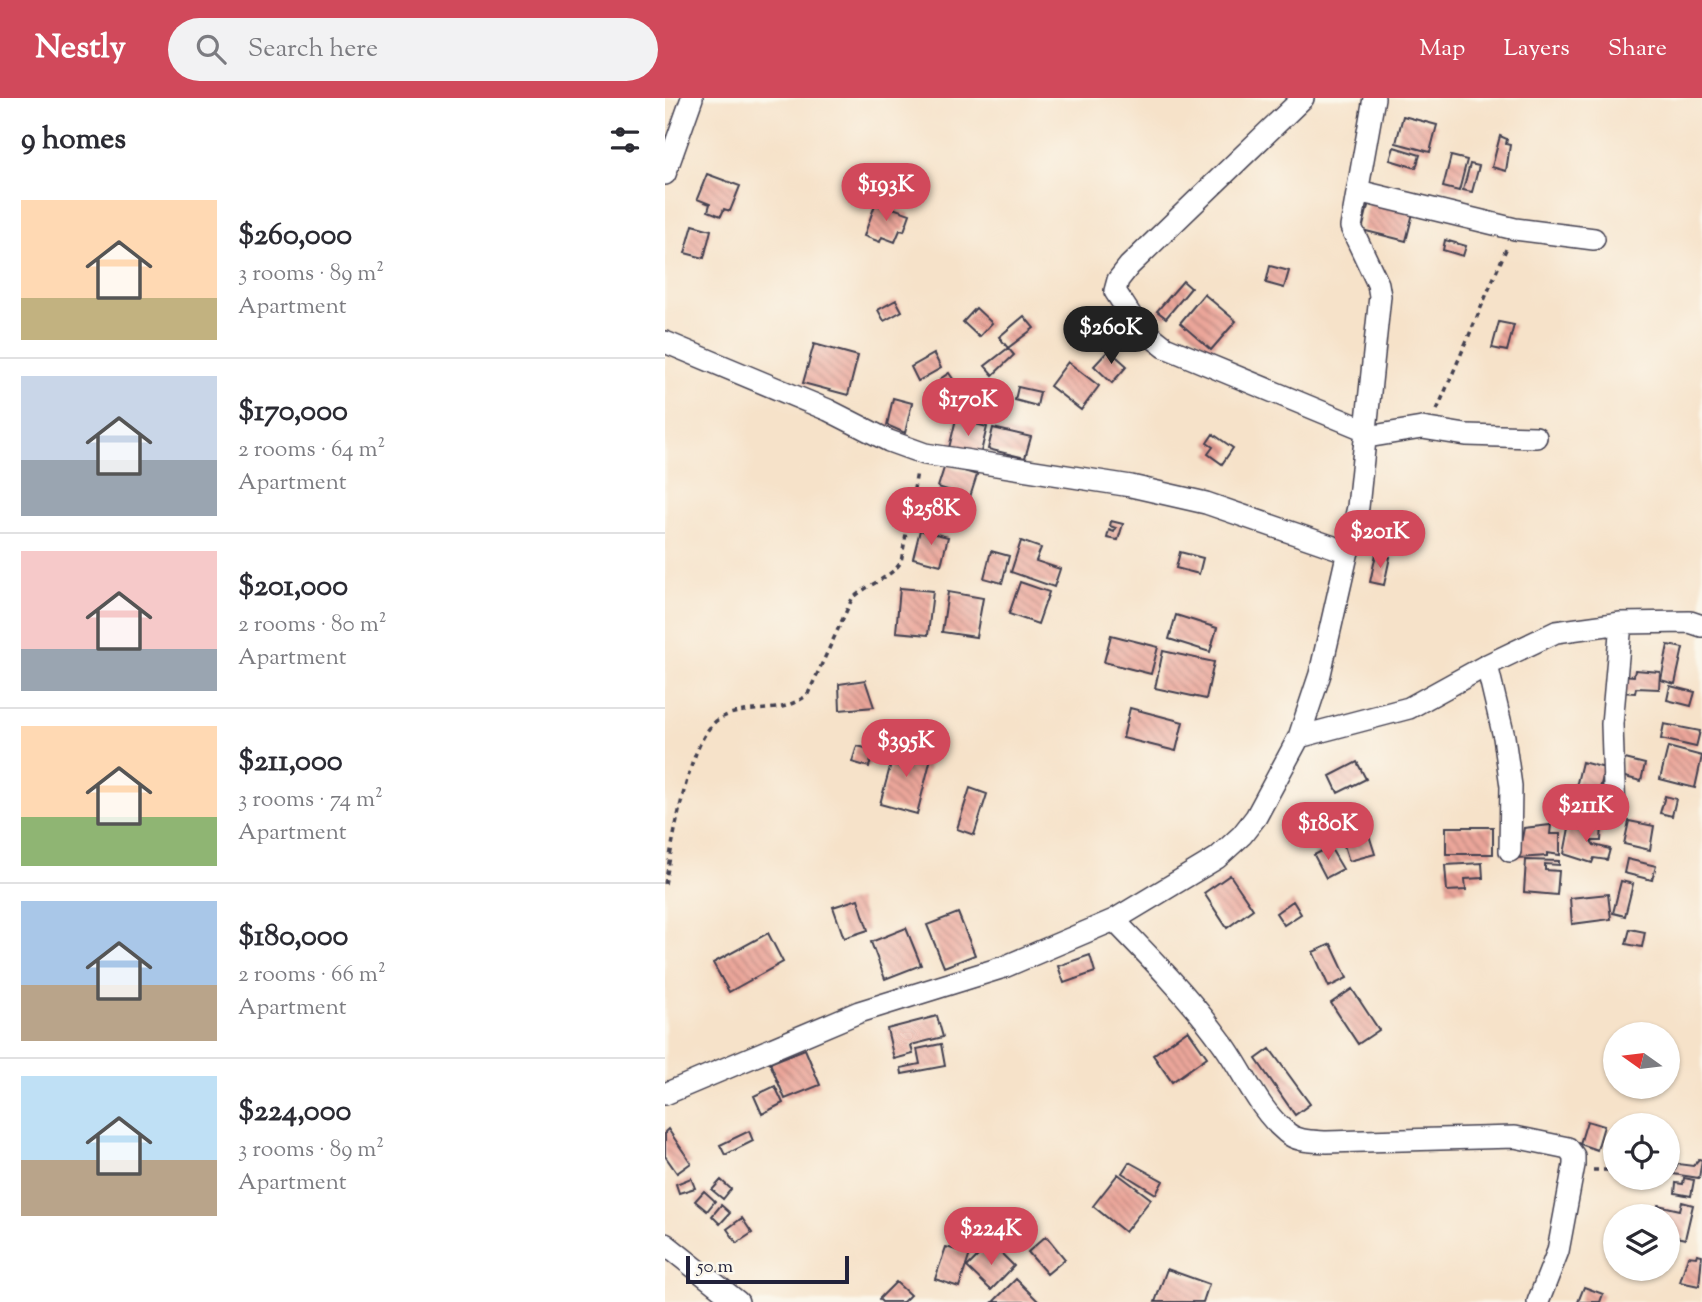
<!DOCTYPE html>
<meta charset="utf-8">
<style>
body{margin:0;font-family:"Sorts Mill Goudy",serif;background:#f2f2f3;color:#2b2b33;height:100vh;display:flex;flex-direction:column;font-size:26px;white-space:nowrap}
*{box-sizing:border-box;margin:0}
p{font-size:23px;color:#7c7c81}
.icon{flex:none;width:38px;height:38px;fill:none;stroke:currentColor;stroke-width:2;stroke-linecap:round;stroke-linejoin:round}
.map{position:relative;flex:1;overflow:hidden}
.details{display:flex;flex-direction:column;background:#fff;width:665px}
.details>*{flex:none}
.needle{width:46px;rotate:284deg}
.fabs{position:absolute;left:938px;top:924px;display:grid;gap:14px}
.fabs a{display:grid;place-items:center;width:77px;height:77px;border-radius:50%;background:#fff;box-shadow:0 2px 5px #0004;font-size:35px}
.scale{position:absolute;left:21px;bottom:18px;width:163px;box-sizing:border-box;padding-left:7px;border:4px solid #22223b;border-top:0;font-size:19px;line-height:24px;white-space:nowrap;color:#22223b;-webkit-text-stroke:5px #fbf7ec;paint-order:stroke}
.price{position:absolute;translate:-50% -60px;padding:0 16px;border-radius:24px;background:#d1495b;color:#fff;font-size:23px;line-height:46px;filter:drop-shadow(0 2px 4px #0008)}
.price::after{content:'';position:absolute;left:50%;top:42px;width:21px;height:16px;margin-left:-10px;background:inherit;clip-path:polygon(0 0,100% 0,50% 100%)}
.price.active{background:#222;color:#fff}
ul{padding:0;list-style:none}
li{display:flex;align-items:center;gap:21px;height:175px;padding:0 21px}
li+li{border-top:2px solid #e1e1e2}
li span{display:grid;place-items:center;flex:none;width:196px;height:140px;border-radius:0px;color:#555}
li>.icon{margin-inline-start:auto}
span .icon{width:84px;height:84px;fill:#fffc;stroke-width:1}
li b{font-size:30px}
h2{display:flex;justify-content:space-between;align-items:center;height:84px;padding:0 21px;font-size:30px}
header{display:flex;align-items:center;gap:42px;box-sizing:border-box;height:98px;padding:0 35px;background:#d1495b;color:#fff}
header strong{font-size:33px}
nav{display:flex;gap:38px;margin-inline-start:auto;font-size:24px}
.search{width:490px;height:63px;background:#f2f2f3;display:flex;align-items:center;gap:18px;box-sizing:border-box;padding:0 24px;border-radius:38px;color:#7c7c81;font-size:26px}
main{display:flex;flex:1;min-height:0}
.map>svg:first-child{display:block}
.building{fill:url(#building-back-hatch)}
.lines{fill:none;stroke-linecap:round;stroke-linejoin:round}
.street-casing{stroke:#423f50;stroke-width:24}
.path{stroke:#423f50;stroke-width:3.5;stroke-dasharray:5 5;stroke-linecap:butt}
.street{stroke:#fff;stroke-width:21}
</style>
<header>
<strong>Nestly</strong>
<div class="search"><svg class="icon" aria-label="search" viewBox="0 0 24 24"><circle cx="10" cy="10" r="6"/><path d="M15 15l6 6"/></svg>Search here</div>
<nav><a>Map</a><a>Layers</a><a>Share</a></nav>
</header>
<main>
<section class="details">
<h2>9 homes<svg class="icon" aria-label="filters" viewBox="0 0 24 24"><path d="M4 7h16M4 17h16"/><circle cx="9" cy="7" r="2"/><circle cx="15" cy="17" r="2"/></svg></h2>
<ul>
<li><span style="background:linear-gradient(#ffd9b3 70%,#c2b280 0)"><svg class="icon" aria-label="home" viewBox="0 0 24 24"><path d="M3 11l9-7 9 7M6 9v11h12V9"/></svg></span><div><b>$260,000</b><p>3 rooms · 89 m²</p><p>Apartment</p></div></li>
<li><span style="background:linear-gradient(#c9d6e8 60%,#9aa5b1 0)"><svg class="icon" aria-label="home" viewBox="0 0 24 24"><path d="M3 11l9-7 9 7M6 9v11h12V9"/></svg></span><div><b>$170,000</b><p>2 rooms · 64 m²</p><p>Apartment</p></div></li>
<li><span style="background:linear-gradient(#f6c9c9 70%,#9aa5b1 0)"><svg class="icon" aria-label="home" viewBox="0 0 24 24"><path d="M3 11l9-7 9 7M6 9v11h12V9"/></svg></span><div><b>$201,000</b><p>2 rooms · 80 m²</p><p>Apartment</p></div></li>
<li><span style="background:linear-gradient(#ffd9b3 65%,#8fb573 0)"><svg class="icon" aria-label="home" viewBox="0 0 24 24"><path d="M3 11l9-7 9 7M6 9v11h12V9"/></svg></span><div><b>$211,000</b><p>3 rooms · 74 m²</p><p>Apartment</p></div></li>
<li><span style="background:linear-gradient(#a9c7e8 60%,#b9a48a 0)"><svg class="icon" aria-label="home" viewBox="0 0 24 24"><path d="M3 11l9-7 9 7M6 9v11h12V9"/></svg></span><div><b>$180,000</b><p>2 rooms · 66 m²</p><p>Apartment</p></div></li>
<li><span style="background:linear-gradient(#bfe0f5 60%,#b9a48a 0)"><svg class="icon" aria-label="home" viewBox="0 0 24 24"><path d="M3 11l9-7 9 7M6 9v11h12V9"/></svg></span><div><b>$224,000</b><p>3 rooms · 89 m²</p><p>Apartment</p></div></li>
</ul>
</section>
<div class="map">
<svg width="1037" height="1204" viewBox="0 0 1037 1204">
<defs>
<pattern id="building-back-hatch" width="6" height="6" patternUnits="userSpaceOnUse" patternTransform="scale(1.75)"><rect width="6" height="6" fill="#eba69a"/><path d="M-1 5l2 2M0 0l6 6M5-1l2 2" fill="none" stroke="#be877f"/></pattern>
</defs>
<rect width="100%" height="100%" fill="#fbf7ec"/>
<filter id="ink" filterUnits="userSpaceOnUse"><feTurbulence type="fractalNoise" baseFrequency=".0143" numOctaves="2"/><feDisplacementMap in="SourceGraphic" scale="14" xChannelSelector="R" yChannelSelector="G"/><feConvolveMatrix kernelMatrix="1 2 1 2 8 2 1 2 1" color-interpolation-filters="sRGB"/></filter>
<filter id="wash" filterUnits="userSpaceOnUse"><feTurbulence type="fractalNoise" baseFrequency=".00686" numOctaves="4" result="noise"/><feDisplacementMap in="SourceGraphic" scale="28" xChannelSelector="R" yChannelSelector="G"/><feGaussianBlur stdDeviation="1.57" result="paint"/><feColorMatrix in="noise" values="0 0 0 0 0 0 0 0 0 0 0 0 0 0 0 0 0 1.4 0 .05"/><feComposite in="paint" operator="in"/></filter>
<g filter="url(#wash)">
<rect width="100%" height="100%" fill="#f6e2c9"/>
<g id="blocks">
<path class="building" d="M 738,18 L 772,27 L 765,54 L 731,45 Z
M 835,38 L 842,41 L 841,46 L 845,47 L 841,73 L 827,69 Z
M 729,49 L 755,57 L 751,70 L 725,62 Z
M 786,58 L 802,62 L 794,93 L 778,89 Z
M 805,66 L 814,68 L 807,94 L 798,92 Z
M 42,76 L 75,88 L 65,113 L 59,111 L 56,118 L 43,113 L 45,106 L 32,101 Z
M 211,104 L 245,116 L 239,133 L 235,132 L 230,144 L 217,139 L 215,144 L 199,138 Z
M 704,104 L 748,115 L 741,143 L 697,132 Z
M 28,127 L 46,132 L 39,160 L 20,155 Z
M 780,142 L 801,148 L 798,158 L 778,152 Z
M 605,168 L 624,173 L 619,190 L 601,185 Z
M 518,183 L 526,190 L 501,220 L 492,213 Z
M 539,196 L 571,223 L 546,252 L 515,225 Z
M 231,202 L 237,213 L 219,223 L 213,212 Z
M 311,210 L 327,225 L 314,239 L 298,224 Z
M 359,218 L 369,230 L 343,250 L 349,257 L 328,277 L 320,268 L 343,250 L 334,239 Z
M 834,224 L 849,227 L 842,253 L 827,250 Z
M 149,246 L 193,258 L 183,297 L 138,285 Z
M 444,252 L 462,268 L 447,285 L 429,268 Z
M 269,256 L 276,270 L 253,283 L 246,269 Z
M 403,264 L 434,288 L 416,312 L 385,288 Z
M 284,275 L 295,291 L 286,298 L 275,281 Z
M 353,289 L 375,294 L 372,308 L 350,302 Z
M 228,300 L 247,305 L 240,335 L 222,327 Z
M 291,321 L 322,329 L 315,358 L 284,350 Z
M 328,330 L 366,339 L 360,360 L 323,351 Z
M 548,336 L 568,350 L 557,366 L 543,356 L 548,349 L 542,345 Z
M 280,367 L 312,377 L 305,399 L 273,389 Z
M 446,423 L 458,426 L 453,442 L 442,440 L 444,432 L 449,434 L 451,430 L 445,428 Z
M 255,432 L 283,439 L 276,467 L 248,460 Z
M 356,443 L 376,450 L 371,463 L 395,471 L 389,489 L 346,474 Z
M 326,453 L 344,458 L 337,485 L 319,480 Z
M 515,454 L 538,460 L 534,476 L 511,470 Z
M 711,456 L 725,459 L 719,487 L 705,484 Z
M 355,484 L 384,494 L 373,526 L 344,516 Z
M 235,490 L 268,493 L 263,537 L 231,534 Z
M 283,494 L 318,500 L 311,539 L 277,534 Z
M 511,517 L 552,530 L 545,554 L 504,541 Z
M 446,537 L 493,549 L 486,576 L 439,564 Z
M 1003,547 L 1018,550 L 1010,586 L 996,582 Z
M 498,553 L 549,564 L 541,601 L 490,590 Z
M 970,572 L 995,574 L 994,591 L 971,590 L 970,595 L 954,594 L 955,577 L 969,578 Z
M 200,582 L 209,609 L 175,612 L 174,586 Z
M 1005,588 L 1030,594 L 1026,608 L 1002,602 Z
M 465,610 L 518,624 L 511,653 L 458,640 Z
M 999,626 L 1035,633 L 1031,649 L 996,641 Z
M 231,647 L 267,656 L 252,716 L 215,706 Z
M 192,648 L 209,652 L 204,669 L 187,664 Z
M 1003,649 L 1037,658 L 1030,690 L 995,681 Z
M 960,661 L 980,666 L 976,683 L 956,678 Z
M 692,664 L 701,681 L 673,695 L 665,678 Z
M 917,664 L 940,670 L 933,699 L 910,693 Z
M 305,690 L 322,696 L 309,737 L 292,731 Z
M 1000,698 L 1011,701 L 1007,718 L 995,715 Z
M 964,723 L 989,728 L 985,752 L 959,746 Z
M 886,727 L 885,736 L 895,736 L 895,757 L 882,755 L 882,758 L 853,760 L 859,730 Z
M 937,727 L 936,743 L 926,743 L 929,747 L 945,751 L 942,762 L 929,760 L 927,765 L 899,756 L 904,730 Z
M 781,729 L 828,729 L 828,756 L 781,756 Z
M 703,734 L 710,756 L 684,763 L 677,741 Z
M 665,749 L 678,771 L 661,780 L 649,757 Z
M 962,761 L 991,768 L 987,782 L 959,775 Z
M 861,762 L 894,763 L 894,767 L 880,766 L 880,772 L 894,773 L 892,797 L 859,794 Z
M 817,765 L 818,780 L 800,781 L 801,792 L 782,793 L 780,767 Z
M 565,777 L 588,811 L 562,830 L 539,795 Z
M 956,783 L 968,786 L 960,818 L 948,815 Z
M 943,796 L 946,821 L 907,826 L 905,800 Z
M 193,801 L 203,832 L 179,840 L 168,809 Z
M 628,803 L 636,816 L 619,827 L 611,815 Z
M 293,815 L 310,857 L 279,869 L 262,827 Z
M 241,830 L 256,867 L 220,881 L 206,844 Z
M 965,831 L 980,834 L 977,849 L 961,846 Z
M 103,835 L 118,864 L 64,894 L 48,865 Z
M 666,846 L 682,880 L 664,889 L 648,854 Z
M 425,857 L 430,874 L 399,885 L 393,868 Z
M 687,891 L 714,932 L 693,946 L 666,905 Z
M 272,918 L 278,939 L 246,947 L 248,956 L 229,961 L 222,931 Z
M 523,932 L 542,959 L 507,984 L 488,957 Z
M 276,946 L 280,968 L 237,976 L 236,970 L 255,966 L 252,951 Z
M 140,951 L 155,987 L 120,1001 L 105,965 Z
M 605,951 L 645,1006 L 630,1017 L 591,961 Z
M 110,988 L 118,1005 L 97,1016 L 89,998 Z
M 922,1023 L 939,1028 L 932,1052 L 915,1046 Z
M 3,1031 L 26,1065 L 12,1075 L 0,1058 L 0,1034 Z
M 84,1033 L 88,1043 L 60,1057 L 55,1047 Z
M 1034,1061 L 1037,1062 L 1034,1080 L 1008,1076 L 1013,1066 L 1028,1068 Z
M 464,1064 L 498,1083 L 491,1096 L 457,1075 Z
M 453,1076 L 486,1101 L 460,1134 L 428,1108 Z
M 26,1080 L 30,1090 L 14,1095 L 11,1086 Z
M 1019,1080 L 1029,1082 L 1026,1098 L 1010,1095 L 1011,1085 L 1018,1086 Z
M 56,1082 L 66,1091 L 58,1101 L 47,1092 Z
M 39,1093 L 50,1103 L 42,1113 L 30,1103 Z
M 1017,1104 L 1028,1107 L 1020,1141 L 1003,1137 L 1003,1118 L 990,1118 L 993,1107 L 1015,1112 Z
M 56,1107 L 65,1115 L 55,1126 L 47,1118 Z
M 77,1120 L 87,1135 L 72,1145 L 62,1131 Z
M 381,1138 L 400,1161 L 382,1176 L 363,1154 Z
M 326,1145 L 349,1168 L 326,1192 L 302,1169 Z
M 281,1149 L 305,1156 L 294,1189 L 270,1181 Z
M 1032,1156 L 1037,1157 L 1034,1188 L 1015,1184 L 1023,1158 L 1031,1159 Z
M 502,1171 L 544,1186 L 538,1204 L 490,1204 Z
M 351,1181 L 374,1204 L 328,1204 Z
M 231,1184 L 245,1197 L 238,1204 L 217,1204 L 214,1201 Z
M 919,1189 L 938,1196 L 935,1204 L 913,1204 Z"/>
</g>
</g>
<g filter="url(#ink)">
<use href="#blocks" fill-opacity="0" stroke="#423f50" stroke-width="2"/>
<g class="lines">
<defs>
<path id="street" d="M 638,0 L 464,168 L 453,182 L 450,193 L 472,227 L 500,249 L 703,333
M 0,76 L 27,0
M 693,93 L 850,131 L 929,141
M 0,244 L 163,312 L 224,343 L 260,356 L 466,388 L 541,405 L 683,454
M 702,339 L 757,330 L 801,337 L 871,339
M 822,567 L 839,639 L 846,688 L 845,753
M 634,639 L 744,610 L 822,567 L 891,534 L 956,525 L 1025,524 L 1037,528
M 950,719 L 947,626 L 956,525
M 449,822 C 486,860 524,899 556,943 C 578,972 592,1010 621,1034 C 632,1044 648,1043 662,1044 L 850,1039 L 903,1050 L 909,1058 L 909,1067 L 893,1153 L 873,1204
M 0,996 L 194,914 L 339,869 L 449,822 L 552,760 L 577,737 L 591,719 L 634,639 L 655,576 L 693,409 L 715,198 L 713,186 L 686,129 L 709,0
M 0,1146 L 73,1204"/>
</defs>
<use href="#street" class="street-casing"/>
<path class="path" d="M 772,312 L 842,149
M 0,786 C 7,750 23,639 54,621 C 72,610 98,613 117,609 C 126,607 134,602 142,598 L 187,501 C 201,487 226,480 236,464 L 252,374
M 928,1072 L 950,1072"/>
<use href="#street" class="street"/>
</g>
</g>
</svg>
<div class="fabs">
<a><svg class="needle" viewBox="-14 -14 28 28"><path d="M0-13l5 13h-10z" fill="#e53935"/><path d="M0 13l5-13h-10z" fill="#7c7c81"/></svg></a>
<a><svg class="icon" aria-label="locate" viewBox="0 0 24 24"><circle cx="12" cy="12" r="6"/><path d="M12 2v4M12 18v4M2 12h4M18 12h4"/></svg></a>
<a><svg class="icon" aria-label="layers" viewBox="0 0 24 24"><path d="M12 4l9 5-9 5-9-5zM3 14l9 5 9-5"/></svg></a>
</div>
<div class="scale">50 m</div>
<b class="price" style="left:221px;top:125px">$193K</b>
<b class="price active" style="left:446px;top:268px">$260K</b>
<b class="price" style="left:303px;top:340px">$170K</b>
<b class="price" style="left:266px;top:449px">$258K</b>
<b class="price" style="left:715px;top:472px">$201K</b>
<b class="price" style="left:241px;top:681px">$395K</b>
<b class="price" style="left:921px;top:746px">$211K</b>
<b class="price" style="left:663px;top:764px">$180K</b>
<b class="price" style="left:326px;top:1169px">$224K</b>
</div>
</main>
